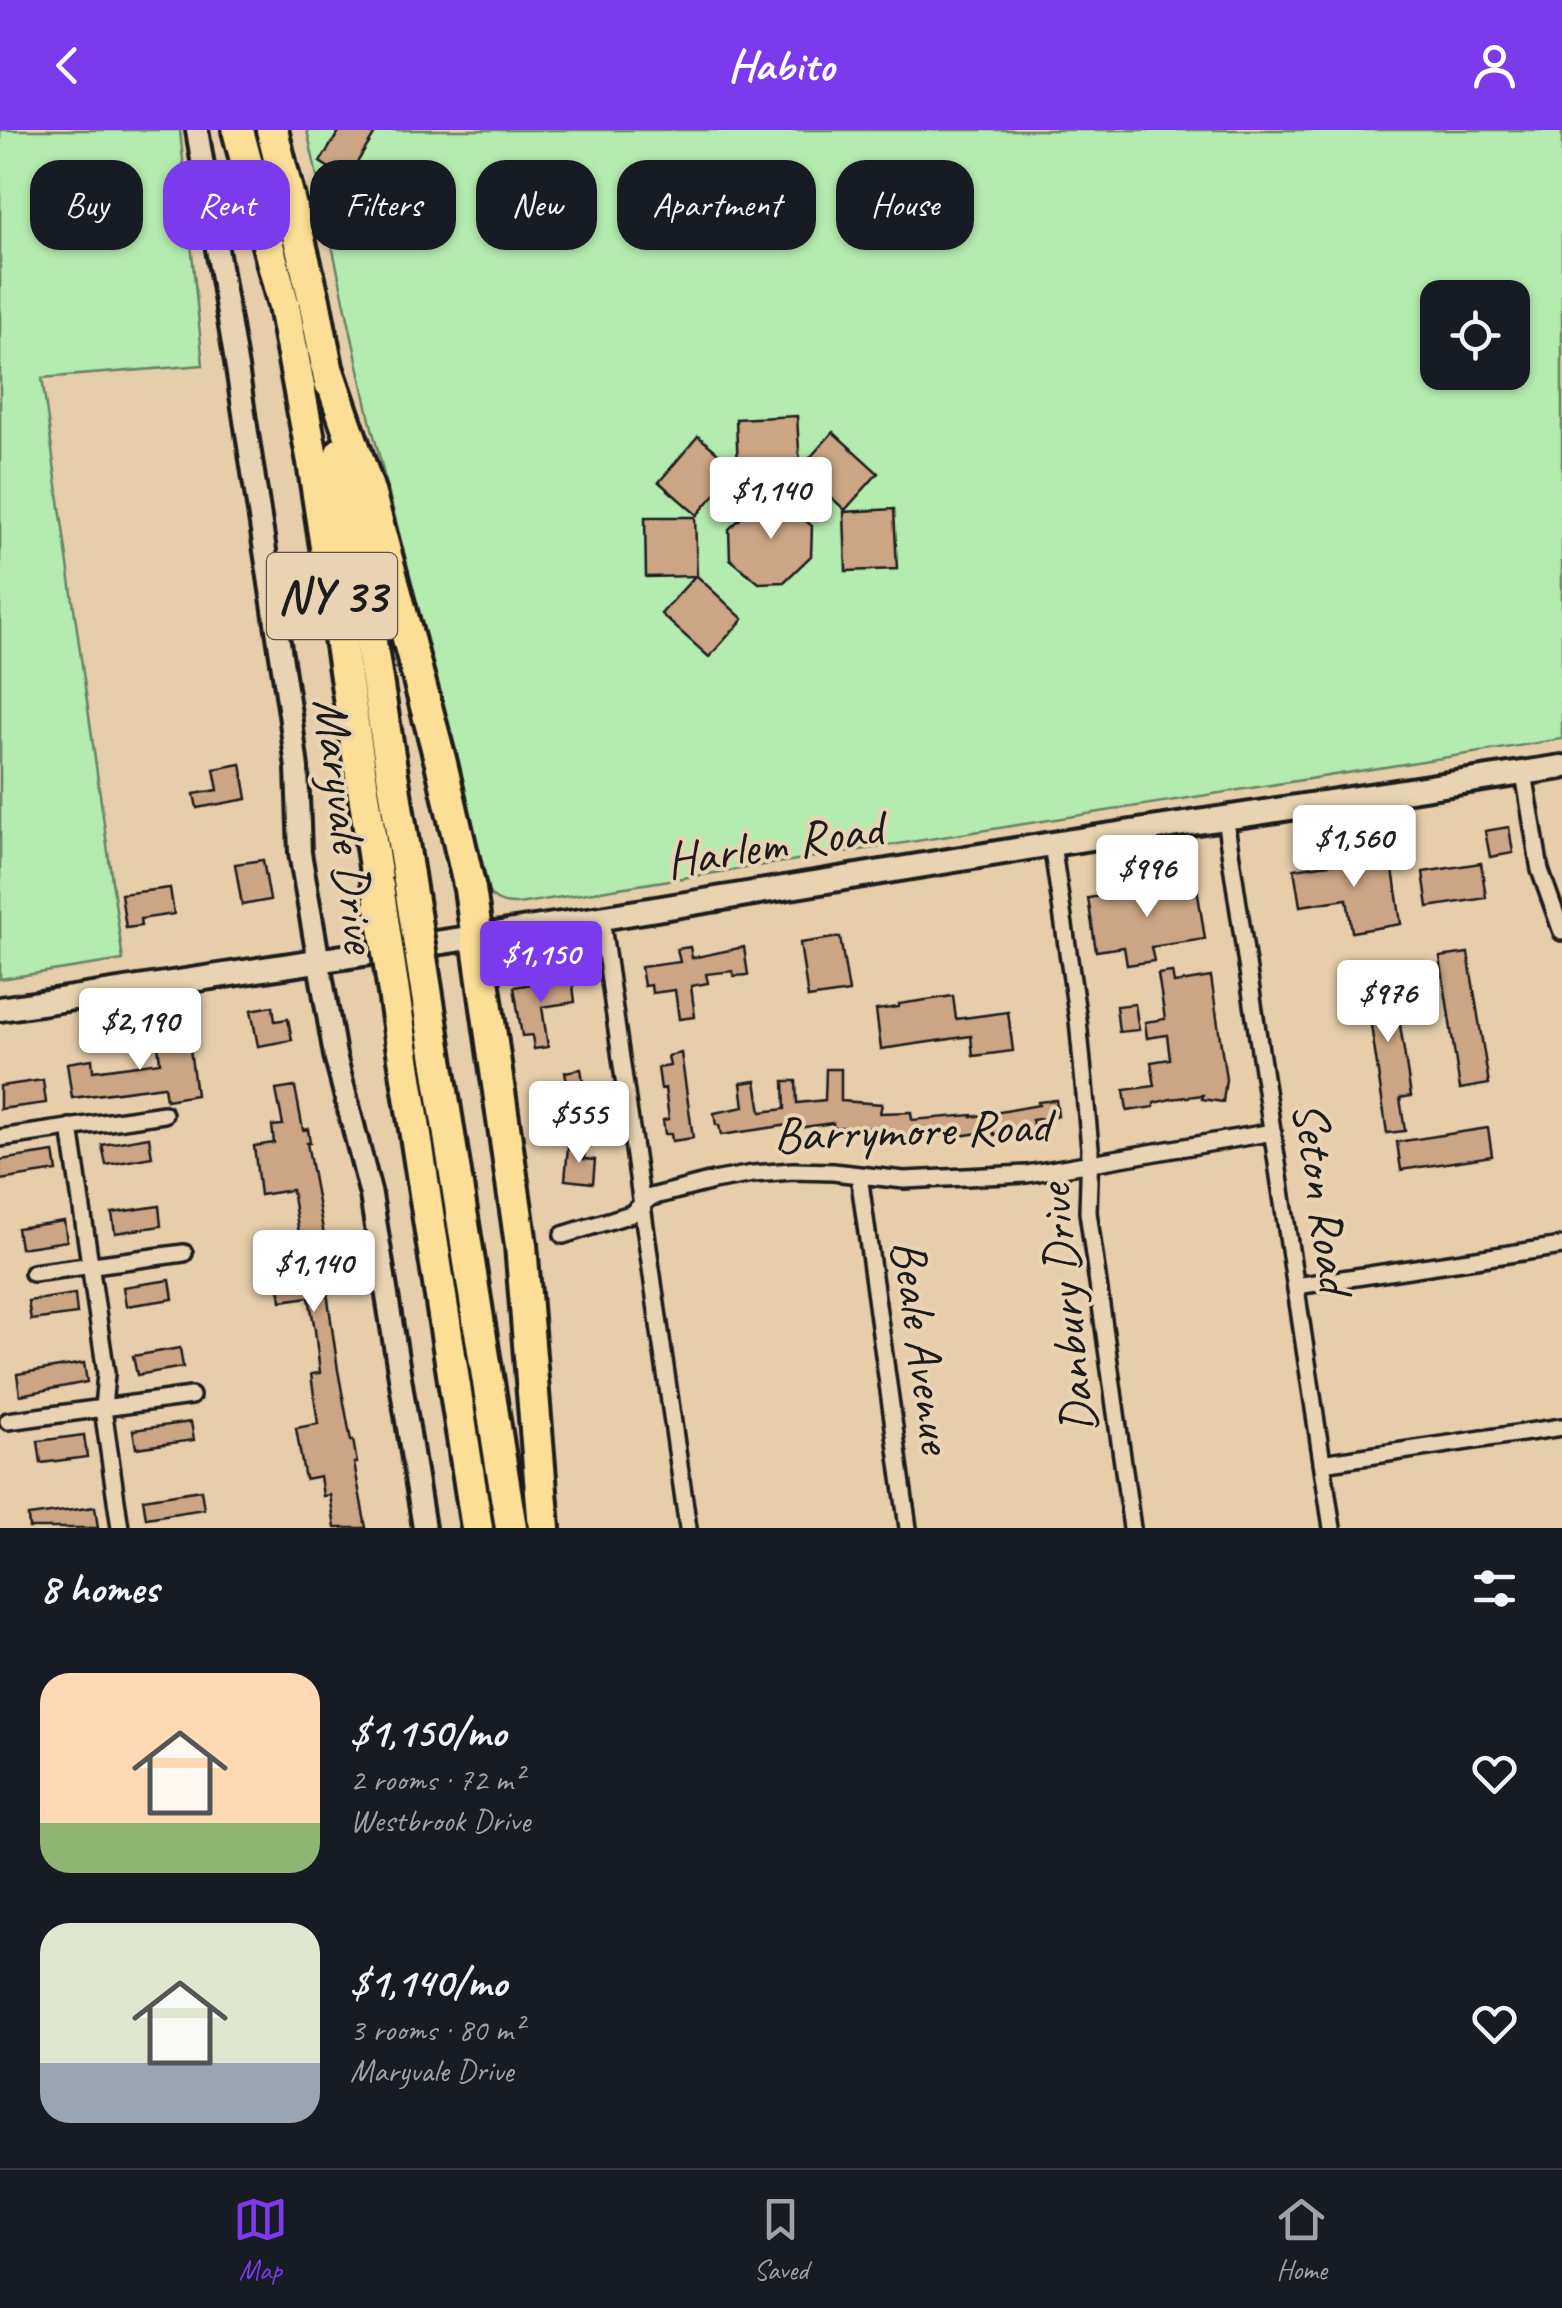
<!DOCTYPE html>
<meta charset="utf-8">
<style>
body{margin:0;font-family:Caveat,sans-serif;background:#242831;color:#f1f3f6;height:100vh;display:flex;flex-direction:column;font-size:38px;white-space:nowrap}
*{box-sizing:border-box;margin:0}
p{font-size:32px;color:#9ea1a6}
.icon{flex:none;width:55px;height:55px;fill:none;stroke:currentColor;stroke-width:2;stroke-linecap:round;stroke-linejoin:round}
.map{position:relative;height:1398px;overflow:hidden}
.sheet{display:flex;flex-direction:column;background:#171b24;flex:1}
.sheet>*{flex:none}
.top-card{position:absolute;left:30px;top:30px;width:1000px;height:90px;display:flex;gap:20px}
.fabs{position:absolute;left:1420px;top:150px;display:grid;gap:20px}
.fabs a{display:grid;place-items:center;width:110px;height:110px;border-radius:20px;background:#171b24;box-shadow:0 2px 8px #0004;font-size:50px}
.price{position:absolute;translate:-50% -85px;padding:0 22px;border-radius:10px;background:#fff;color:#222;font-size:32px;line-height:65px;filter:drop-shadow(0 2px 5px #0008)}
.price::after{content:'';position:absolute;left:50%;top:60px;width:30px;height:22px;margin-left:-15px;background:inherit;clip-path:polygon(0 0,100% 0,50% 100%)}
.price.selected{background:#7c3aed;color:#fff}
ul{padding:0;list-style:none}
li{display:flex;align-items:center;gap:30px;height:250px;padding:0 40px}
li span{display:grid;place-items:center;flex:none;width:280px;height:200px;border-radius:30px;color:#555}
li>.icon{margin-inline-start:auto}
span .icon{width:120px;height:120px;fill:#fffc;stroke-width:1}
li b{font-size:42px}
h2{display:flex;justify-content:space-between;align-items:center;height:120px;padding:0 40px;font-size:42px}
.chip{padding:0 35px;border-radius:30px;background:#171b24;box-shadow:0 2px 8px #0004;font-size:35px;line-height:90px}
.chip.selected{background:#7c3aed;color:#fff}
header{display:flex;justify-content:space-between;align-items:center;height:130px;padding:0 40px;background:#7c3aed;color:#fff;font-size:45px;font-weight:800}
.tabs{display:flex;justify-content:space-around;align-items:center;height:140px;border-top:2px solid #363941;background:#171b24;font-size:28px;color:#9ea1a6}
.tabs a{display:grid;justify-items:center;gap:5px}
.tabs .selected{color:#7c3aed}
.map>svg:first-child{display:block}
.green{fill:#b4ebae;stroke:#688465;stroke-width:2.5;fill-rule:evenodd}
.building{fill:#cca684;stroke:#1c1c1c;stroke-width:2.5}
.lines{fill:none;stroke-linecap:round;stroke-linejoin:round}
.minor-casing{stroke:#1c1c1c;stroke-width:22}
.tertiary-casing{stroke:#1c1c1c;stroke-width:28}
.secondary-casing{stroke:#1c1c1c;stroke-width:30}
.motorway-casing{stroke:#1c1c1c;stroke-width:38}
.minor{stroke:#e8d4b2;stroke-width:15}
.tertiary{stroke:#e8d4b2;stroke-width:20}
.secondary{stroke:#e8d4b2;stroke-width:22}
.motorway{stroke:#fcde96;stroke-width:30}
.motorway-bridge-casing{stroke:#1c1c1c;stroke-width:38;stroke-linecap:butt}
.motorway-bridge{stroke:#fcde96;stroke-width:30}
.labels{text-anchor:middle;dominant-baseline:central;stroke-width:8;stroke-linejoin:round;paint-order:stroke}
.shield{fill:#e8d4b2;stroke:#595349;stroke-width:2.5}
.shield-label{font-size:48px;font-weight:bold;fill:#1c1c1c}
.street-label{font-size:50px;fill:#1c1c1c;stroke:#e8d4b2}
</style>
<header><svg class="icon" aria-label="back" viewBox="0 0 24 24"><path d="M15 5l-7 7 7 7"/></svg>Habito<svg class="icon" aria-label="person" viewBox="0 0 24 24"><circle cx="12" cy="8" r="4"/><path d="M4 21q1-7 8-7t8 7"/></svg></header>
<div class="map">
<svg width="1562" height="1398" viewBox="0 0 1562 1398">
<rect width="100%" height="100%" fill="#e6ceab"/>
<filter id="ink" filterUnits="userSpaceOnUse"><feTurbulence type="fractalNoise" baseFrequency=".01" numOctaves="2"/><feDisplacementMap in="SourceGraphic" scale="20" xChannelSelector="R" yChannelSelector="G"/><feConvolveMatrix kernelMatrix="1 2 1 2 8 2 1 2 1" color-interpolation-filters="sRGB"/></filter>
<g filter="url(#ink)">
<path class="green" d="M 0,0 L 180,0 L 203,235 L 42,248 L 123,830 L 0,849 Z
M 307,0 L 1562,0 L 1562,609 L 518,774 C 498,775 489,768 482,749 L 466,664 L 370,290 ZM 1438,168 L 1512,168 L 1512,242 L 1438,242 Z"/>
<path class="building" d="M 340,0 L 366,0 L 374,5 L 347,49 L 320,32 Z
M 797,286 L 800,338 L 738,340 L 736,289 Z
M 833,302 L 878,343 L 845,380 L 800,339 Z
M 698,306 L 737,339 L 697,385 L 659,352 Z
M 760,370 L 782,370 L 812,396 L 811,426 L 784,452 L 759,453 L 730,429 L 729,399 Z
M 894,379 L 897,439 L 846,441 L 844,382 Z
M 645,387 L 695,387 L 697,446 L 743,489 L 709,527 L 661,484 L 695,446 L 646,447 Z
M 241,634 L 247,669 L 197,678 L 194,664 L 218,660 L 214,639 Z
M 1509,697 L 1513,723 L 1490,727 L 1485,701 Z
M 1391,725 L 1401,794 L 1352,802 L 1347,769 L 1300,776 L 1294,739 Z
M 263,730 L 270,770 L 242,775 L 235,734 Z
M 1481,733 L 1486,768 L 1428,777 L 1423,742 Z
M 1196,751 L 1205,809 L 1151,817 L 1154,831 L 1127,835 L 1124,817 L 1096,821 L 1088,768 Z
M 170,758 L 174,784 L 140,789 L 141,796 L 126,798 L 121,764 Z
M 840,807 L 849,862 L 808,868 L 800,813 Z
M 690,817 L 692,828 L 744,817 L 748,845 L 734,846 L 733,841 L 706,844 L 708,853 L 691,856 L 695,887 L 679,889 L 675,860 L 652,863 L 651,855 L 644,856 L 641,837 L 680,832 L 677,819 Z
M 1468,823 L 1489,954 L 1460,959 L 1440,827 Z
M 1391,837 L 1411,966 L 1400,968 L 1405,1001 L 1387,1003 L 1363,841 Z
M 1172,842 L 1174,853 L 1211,847 L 1226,949 L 1223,972 L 1202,969 L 1203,965 L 1171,969 L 1154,973 L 1154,977 L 1127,981 L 1124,960 L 1155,956 L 1151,932 L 1170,929 L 1167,905 L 1147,908 L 1145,892 L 1165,889 L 1158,844 Z
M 572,847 L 575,872 L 542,877 L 548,917 L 534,919 L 532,905 L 522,906 L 514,857 Z
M 953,866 L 956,889 L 1008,882 L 1013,921 L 973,926 L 971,906 L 881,919 L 876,880 L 899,877 L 899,874 Z
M 1135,874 L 1139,900 L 1119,902 L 1116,876 Z
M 273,876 L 275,891 L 288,889 L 292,910 L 258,916 L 251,880 Z
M 188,903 L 196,965 L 166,970 L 164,956 L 72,968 L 67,933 L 92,929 L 93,941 L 160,932 L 157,907 Z
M 681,923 L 693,1008 L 672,1011 L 671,1004 L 665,1004 L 663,990 L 669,989 L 665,958 L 661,959 L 658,938 L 670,936 L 668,926 Z
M 581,939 L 590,994 L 568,998 L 564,970 L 570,970 L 565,942 Z
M 826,939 L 841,939 L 841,971 L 882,974 L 880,983 L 911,982 L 912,990 L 972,985 L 972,987 L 1039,975 L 1038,972 L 1056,970 L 1058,986 L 1032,990 L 1034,998 L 994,1005 L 993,1001 L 952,1007 L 952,1005 L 911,1008 L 910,1006 L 871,1001 L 871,998 L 833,997 L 833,993 L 797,998 L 796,994 L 721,1005 L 719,995 L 716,995 L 714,983 L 744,977 L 741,953 L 756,951 L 761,982 L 785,979 L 784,951 L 796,951 L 797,973 L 825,970 Z
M 43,950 L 46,973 L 0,979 L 0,956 Z
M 295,957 L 303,1000 L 308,999 L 310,1013 L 307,1013 L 333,1154 L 326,1155 L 338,1240 L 351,1311 L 353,1310 L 357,1333 L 354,1333 L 366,1398 L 335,1398 L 330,1365 L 323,1366 L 320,1346 L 305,1349 L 302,1333 L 296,1298 L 318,1294 L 311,1244 L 320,1243 L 315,1200 L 309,1167 L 281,1171 L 279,1156 L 307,1153 L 292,1060 L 260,1065 L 254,1016 L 274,1013 L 272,996 L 283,995 L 276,960 Z
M 1488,998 L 1492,1026 L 1401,1040 L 1397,1012 Z
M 149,1007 L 152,1027 L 106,1035 L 102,1015 Z
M 568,1017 L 585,1019 L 584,1029 L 595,1030 L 593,1053 L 565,1050 Z
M 54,1022 L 57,1041 L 0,1050 L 0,1030 Z
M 159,1076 L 161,1096 L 115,1103 L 112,1083 Z
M 64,1091 L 67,1111 L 20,1118 L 17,1098 Z
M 170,1150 L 173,1169 L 126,1176 L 123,1157 Z
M 75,1164 L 77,1184 L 31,1190 L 28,1171 Z
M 180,1218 L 183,1237 L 137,1245 L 133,1226 Z
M 84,1233 L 87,1252 L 20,1265 L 17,1244 Z
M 191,1292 L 194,1310 L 136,1318 L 133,1300 Z
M 84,1305 L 87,1327 L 41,1333 L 38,1311 Z
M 201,1360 L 204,1379 L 146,1388 L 143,1369 Z
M 95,1377 L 98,1398 L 29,1398 L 28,1386 Z"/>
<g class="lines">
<defs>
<path id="minor" d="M 1524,643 L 1540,740 L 1562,802
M 1225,688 L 1332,1398
M 1052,714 L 1078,890 L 1090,1018 L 1088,1082 L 1132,1398
M 601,788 L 688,1398
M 70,997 L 106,1243 L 103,1279 L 120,1398
M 0,1008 L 164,984
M 859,1045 L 908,1398
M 563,1105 L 631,1084 L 651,1067 L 713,1051 L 753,1044 L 793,1041 L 833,1042 L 904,1050 L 1027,1044 L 1273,1002
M 33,1143 L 184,1123
M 1296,1156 L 1562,1116
M 8,1291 L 191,1266
M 1322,1333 L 1562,1297"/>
<path id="tertiary" d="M 197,0 L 237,238 L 290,584 L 297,638 L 300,723 L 335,925 L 371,1065 L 424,1398"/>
<path id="secondary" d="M 0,879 L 601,788 L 1052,714 L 1562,637"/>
<path id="motorway" d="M 238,0 L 284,176 L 313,332 L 378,756
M 272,0 L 314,170 L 330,253
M 326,235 L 369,361 L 441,633 L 470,759 L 521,1115 L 544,1398
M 341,323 L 408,745
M 431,891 L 511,1398
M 399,896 L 477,1398"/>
</defs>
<use href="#minor" class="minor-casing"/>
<use href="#tertiary" class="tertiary-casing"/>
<use href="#secondary" class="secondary-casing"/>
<use href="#motorway" class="motorway-casing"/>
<use href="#minor" class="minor"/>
<use href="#tertiary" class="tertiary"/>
<use href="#secondary" class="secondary"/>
<use href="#motorway" class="motorway"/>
<defs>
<path id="motorway-bridge" d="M 408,745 L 431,891
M 378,756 L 399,896"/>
</defs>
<use href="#motorway-bridge" class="motorway-bridge-casing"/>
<use href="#motorway-bridge" class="motorway-bridge"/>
</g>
</g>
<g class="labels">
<rect class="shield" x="267" y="423" width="130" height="86" rx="8"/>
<g class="shield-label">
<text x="332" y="466">NY 33</text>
</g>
<g class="street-label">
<text transform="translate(346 695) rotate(83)">Maryvale Drive</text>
<text transform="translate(774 714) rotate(-9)">Harlem Road</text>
<text transform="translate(912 1000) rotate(-2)">Barrymore Road</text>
<text transform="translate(1323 1067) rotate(82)">Seton Road</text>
<text transform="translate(1066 1179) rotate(-96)">Danbury Drive</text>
<text transform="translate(923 1216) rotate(82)">Beale Avenue</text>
</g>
</g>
</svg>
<div class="fabs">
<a><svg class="icon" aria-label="locate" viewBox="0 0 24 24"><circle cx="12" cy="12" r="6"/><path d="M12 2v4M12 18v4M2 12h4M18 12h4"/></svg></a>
</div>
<b class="price" style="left:771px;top:412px">$1,140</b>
<b class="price" style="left:1354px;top:760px">$1,560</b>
<b class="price" style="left:1147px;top:790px">$996</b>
<b class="price selected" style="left:541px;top:876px">$1,150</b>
<b class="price" style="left:1388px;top:915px">$976</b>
<b class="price" style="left:140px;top:943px">$2,190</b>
<b class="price" style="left:579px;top:1036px">$555</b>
<b class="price" style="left:314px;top:1185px">$1,140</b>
<div class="top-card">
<a class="chip">Buy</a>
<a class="chip selected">Rent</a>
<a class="chip">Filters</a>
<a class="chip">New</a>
<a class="chip">Apartment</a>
<a class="chip">House</a>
</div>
</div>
<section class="sheet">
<h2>8 homes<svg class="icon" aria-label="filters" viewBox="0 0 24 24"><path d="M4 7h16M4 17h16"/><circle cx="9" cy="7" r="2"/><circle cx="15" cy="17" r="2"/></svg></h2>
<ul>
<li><span style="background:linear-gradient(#ffd9b3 75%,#8fb573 0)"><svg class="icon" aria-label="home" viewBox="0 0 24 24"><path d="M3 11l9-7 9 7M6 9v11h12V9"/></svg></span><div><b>$1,150/mo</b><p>2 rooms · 72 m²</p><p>Westbrook Drive</p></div><svg class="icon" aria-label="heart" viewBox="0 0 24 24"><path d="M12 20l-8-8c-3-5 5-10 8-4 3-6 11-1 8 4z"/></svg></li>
<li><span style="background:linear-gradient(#dfe7d0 70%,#9aa5b1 0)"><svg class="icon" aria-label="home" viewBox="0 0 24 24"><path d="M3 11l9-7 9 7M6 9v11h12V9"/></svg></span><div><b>$1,140/mo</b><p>3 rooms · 80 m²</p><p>Maryvale Drive</p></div><svg class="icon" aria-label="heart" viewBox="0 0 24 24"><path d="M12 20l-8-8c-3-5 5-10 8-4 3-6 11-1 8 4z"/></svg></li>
</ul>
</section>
<nav class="tabs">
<a class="selected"><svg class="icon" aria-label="map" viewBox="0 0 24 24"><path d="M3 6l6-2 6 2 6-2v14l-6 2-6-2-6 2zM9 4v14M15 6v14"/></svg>Map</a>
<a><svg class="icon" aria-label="saved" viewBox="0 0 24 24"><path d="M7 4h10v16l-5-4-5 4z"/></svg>Saved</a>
<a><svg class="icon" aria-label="home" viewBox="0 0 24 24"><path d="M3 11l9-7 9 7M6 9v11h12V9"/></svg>Home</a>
</nav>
